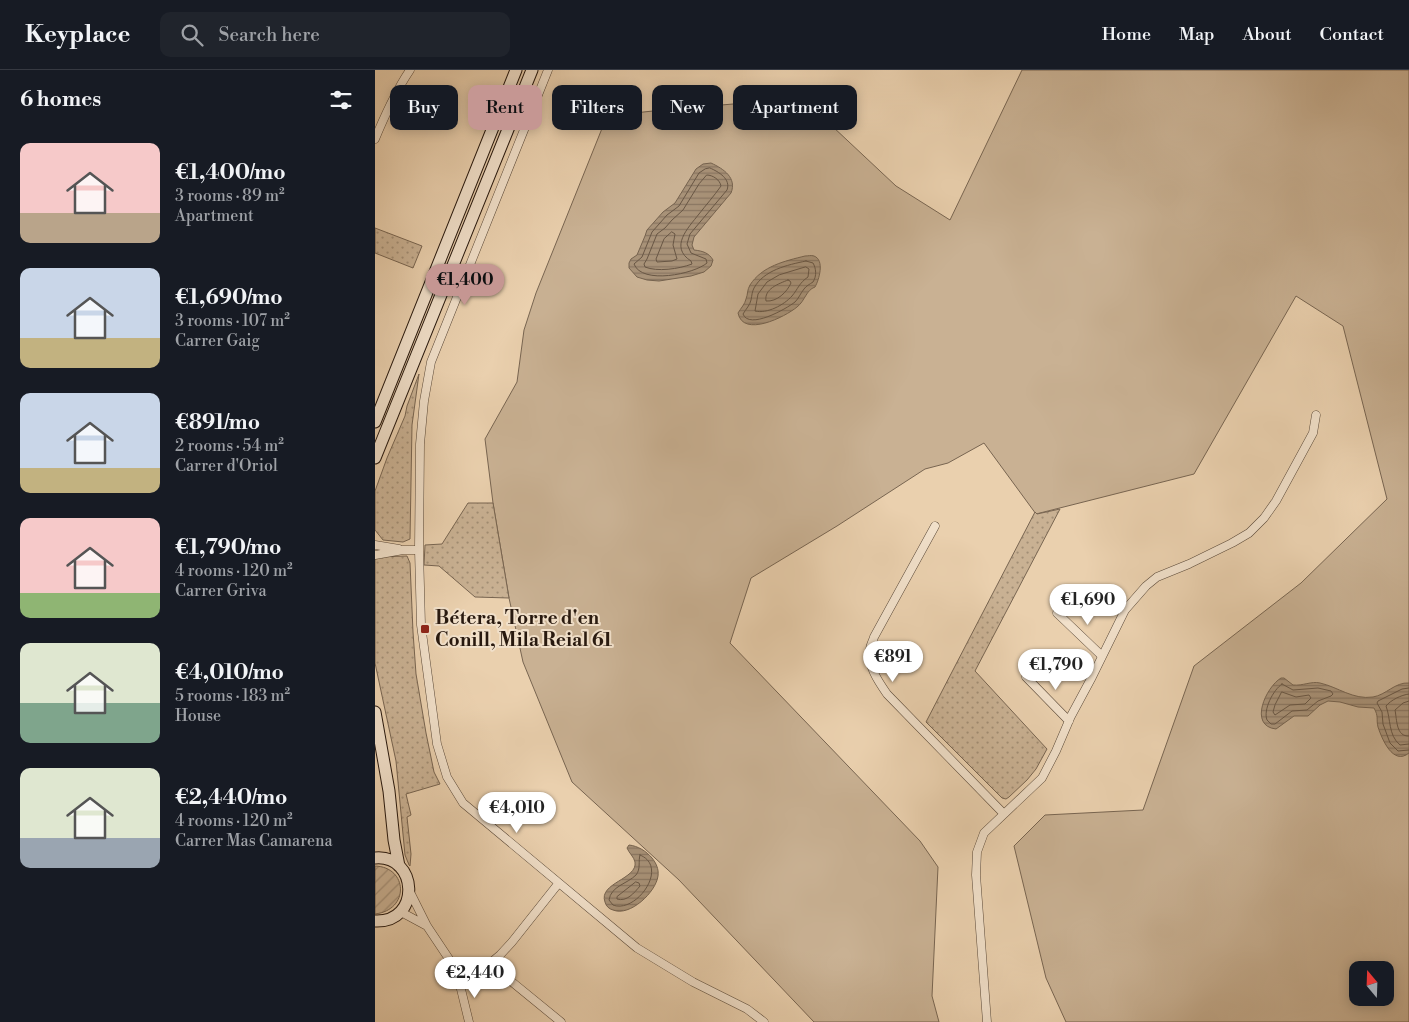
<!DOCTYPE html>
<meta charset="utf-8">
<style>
body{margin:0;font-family:"Libre Bodoni",serif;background:#20242c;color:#f1f3f6;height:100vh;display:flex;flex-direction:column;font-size:19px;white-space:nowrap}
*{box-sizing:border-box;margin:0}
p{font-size:16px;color:#9ea1a6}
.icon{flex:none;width:28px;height:28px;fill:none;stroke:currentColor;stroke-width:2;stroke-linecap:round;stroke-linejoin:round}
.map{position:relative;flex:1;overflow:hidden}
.panel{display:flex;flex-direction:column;background:#171b24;width:375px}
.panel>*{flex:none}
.top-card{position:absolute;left:15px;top:15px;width:475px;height:45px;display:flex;gap:10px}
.needle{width:32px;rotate:341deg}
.tools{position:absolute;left:974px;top:891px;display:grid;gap:10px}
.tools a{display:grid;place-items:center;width:45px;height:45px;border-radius:10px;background:#171b24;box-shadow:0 2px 12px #0003;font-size:25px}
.price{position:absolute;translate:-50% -42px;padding:0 11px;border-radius:18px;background:#fff;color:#222;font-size:16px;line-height:32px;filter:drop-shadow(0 1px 2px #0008)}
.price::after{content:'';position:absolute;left:50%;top:30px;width:15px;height:11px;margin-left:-8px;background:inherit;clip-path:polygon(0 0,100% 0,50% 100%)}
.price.active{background:#c59692;color:#111}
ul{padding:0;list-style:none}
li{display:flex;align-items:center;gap:15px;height:125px;padding:0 20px}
li span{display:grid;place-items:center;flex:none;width:140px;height:100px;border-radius:10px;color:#555}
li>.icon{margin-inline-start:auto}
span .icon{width:60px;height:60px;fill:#fffc;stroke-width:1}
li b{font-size:21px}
h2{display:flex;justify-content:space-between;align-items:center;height:60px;padding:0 20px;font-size:21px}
.pill{padding:0 18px;border-radius:10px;background:#171b24;box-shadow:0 2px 12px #0003;font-size:18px;line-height:45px}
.pill.active{background:#c59692;color:#111}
header{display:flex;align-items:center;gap:30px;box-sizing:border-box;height:70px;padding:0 25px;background:#171b24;border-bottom:1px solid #363941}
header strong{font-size:24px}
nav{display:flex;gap:28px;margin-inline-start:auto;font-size:18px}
.search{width:350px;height:45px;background:#20242c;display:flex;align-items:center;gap:12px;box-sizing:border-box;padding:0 18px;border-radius:10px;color:#9ea1a6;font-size:19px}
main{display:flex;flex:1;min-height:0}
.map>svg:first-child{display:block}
.grass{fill:#c9b193;stroke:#786551;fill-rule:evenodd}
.park{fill:url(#park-dots);stroke:#786551}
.garden{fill:url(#garden-furrows);stroke:#786551}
.water{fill:url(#water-rules);stroke:#75624e}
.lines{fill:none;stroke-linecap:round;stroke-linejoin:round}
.shore{stroke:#685644;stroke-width:1}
.street-casing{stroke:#584737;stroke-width:9}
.secondary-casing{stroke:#28190f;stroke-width:13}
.street{stroke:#f1e0ca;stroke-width:8}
.secondary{stroke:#f1e0ca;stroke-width:11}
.poi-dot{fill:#8f2418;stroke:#f1e0ca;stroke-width:2}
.labels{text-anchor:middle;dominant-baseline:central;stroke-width:4;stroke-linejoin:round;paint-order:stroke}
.poi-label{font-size:19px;font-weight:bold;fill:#28190f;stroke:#f1e0ca;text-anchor:start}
</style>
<header>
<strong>Keyplace</strong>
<div class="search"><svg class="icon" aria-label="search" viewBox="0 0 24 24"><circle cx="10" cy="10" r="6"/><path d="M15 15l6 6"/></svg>Search here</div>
<nav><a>Home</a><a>Map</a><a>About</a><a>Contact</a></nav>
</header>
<main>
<section class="panel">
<h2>6 homes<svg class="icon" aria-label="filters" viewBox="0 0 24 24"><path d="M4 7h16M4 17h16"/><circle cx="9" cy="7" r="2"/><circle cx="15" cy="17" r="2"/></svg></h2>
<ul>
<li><span style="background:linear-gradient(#f6c9c9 70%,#b9a48a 0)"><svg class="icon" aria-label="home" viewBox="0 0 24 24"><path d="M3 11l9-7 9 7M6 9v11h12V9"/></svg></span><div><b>€1,400/mo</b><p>3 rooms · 89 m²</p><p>Apartment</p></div></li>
<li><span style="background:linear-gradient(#c9d6e8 70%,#c2b280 0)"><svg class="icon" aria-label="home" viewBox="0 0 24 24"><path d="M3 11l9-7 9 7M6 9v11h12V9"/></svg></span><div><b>€1,690/mo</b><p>3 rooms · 107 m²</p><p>Carrer Gaig</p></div></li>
<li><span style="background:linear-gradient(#c9d6e8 75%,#c2b280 0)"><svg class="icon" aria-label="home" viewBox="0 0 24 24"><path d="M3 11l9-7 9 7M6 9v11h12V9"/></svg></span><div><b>€891/mo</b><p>2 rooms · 54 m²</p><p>Carrer d'Oriol</p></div></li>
<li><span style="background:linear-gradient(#f6c9c9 75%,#8fb573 0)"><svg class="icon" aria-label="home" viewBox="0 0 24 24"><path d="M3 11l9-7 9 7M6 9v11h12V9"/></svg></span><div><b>€1,790/mo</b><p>4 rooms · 120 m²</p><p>Carrer Griva</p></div></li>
<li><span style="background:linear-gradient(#dfe7d0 60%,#7fa58c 0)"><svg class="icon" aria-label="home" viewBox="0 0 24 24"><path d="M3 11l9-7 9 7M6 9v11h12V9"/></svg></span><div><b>€4,010/mo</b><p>5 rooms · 183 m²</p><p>House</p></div></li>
<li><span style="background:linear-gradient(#dfe7d0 70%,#9aa5b1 0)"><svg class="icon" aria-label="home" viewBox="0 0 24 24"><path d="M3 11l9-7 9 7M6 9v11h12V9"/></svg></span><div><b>€2,440/mo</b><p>4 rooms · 120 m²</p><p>Carrer Mas Camarena</p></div></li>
</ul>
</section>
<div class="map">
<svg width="1034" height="952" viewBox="0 0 1034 952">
<defs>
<pattern id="park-dots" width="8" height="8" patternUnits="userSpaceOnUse" patternTransform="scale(1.25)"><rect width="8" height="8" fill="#c9b193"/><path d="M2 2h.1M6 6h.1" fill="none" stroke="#a38f76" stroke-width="1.8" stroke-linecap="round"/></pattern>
<pattern id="garden-furrows" width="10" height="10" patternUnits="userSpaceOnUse" patternTransform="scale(1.25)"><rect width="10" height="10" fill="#c9b193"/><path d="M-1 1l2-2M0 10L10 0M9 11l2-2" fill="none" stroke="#a38f76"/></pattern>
<pattern id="water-rules" width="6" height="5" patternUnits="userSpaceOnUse" patternTransform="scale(1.25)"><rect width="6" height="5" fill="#a89278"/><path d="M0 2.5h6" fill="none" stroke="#897661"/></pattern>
</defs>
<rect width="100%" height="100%" fill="#ead0ae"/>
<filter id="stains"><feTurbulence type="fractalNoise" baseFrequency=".004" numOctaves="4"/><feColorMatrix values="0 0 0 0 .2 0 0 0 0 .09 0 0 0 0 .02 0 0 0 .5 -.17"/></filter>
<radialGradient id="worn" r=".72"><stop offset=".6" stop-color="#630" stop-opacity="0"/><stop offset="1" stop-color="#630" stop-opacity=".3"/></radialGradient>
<path class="grass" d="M 647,0 L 1034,0 L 1034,952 L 691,952 L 671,908 L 639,776 L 670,745 L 768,740 L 819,596 L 926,513 L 1012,429 L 968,256 L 921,226 L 819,404 L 661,444 L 609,373 L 573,393 L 550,399 L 462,456 L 376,508 L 355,573 L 545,771 L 563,797 L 557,926 L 564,952 L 439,952 L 304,810 L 197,712 L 148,592 L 134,528 L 118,433 L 110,369 L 142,312 L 149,260 L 161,223 L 232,46 L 287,40 L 370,33 L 457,56 L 521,116 L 575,150 ZM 982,900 L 1010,900 L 1010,928 L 982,928 Z"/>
<path class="park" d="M 0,158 L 47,176 L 38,198 L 0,183 Z
M 44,304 L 37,355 L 35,469 L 28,472 L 8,470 L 0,460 L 0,421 L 12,388 L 30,346 L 32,336 Z
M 93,433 L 118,433 L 134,528 L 100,527 L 64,496 L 49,495 L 50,475 L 67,474 Z
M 685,439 L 600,601 L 672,679 L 661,699 L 652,710 L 634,727 L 631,729 L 627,728 L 551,652 L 660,442 L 662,444 Z
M 32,486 L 35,493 L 38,562 L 41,604 L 51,663 L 59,702 L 65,714 L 31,724 L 36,745 L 32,747 L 36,784 L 35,796 L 34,795 L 30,785 L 21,691 L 0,593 L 0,487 Z"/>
<path class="garden" d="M 0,796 C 33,797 35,840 0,844 Z"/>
<path class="water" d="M 336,93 C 349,99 362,108 356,123 L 319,167 L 317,175 L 319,180 C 328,181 334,183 338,190 L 336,196 L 329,202 L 316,206 L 284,211 L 272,210 L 262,207 L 254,198 L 254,193 L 256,189 L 262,185 L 270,166 L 272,160 L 288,142 L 300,133 L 321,99 L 328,94 Z
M 430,186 C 433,186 436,185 439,186 C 450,190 444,210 440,217 C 431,220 430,231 422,237 C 410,247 368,268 363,243 C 366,238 370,234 371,229 C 373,224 372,220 375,215 C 387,196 410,191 430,186 Z
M 906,608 L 909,608 L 918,615 C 928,616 936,611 945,613 C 963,617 978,630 998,627 C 1011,625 1020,612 1034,613 L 1034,683 C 1018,696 1007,669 1003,657 C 1001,649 1004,647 999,638 L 983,637 L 965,632 L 953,631 L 945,635 L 933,646 L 919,646 L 901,659 C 873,656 891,617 906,608 Z
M 254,775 C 263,776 271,781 277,788 C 281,793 284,799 283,806 C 281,822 255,847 238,840 C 234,839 231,836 230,832 C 223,813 263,809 260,792 C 259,787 254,783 252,778 Z"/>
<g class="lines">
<path class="shore" d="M 335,98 C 344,102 356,109 352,120 L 315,164 L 312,174 L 316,183 L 331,189 L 332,193 C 319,204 267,215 259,194 L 267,187 L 277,162 L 292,145 L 304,136 L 324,103 L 330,99 Z
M 332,105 C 338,105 345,110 346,116 C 339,126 331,135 324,144 C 313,158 294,177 316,191 L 317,194 C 304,199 282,202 270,197 L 269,194 L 272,189 L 282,164 L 290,158 L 297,150 L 308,140 L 324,114 Z
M 297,162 L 300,164 L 298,175 L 302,189 L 297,191 L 282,192 L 281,189 L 289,169 Z
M 431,191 L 438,193 C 441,198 442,206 438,212 C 435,214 431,216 429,219 C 425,224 424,228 420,232 C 411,239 374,260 368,244 C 371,239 375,235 376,230 C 377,225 377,222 379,218 C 389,200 412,195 431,191 Z
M 431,197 L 434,199 L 433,207 C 424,213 423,219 417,226 C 409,235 392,244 380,241 L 383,224 L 392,212 L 404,205 Z
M 413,210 L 415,211 L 416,213 C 412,222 402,232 391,231 C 389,219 403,214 413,210 Z
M 907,614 L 918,620 L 943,618 L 956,621 L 958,624 L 956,626 L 943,631 L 932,640 L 917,641 L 900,654 L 896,654 L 892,650 C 888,640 898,620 907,614 Z
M 1034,618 L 1027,619 L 1003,631 L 1002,633 L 1007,642 L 1008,654 L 1015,673 L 1023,681 L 1034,680
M 907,622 L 921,627 L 934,625 L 936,628 L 930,634 L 915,635 L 900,645 L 898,642 L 900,635 Z
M 1034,624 C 1026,625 1016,630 1011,636 C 1016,649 1013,665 1025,675 L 1034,674
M 1034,631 L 1028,633 L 1020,640 C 1022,650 1021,667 1034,666
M 265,785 C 295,797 261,844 238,835 L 234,830 C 236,816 252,814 261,805 C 266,799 263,791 265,785 Z
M 261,812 L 264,813 L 265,816 C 259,823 252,832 242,829 L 242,827 Z"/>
<defs>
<path id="street" d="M 173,0 L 56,292 L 49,331 L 45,374 L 44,480 L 46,555 L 62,674 L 72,707 L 88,733 L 262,878 L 318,912 L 372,939 L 389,952
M 0,69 C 10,45 20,22 35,0
M 560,456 L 499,567 C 498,571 495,575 495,579 C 492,595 503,611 512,624 L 629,744
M 0,475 L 24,479
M 0,485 L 28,480 L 44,480
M 682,543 L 727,586
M 651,607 L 694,651
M 35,822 L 52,856 L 74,889 L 84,911 L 94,952
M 26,842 L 52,856
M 115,894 L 186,952
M 84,911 L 106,901 L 125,885 L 137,872 L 183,814
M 612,952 L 601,805 L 602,782 L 609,763 L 667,708 L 681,681 L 696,646 L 717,607 L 750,540 L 771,516 L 782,507 L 814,494 L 857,473 L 874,463 L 889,448 L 901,431 L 938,363 L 941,345"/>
<path id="secondary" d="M 0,352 L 141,0
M 0,388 L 157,0
M 0,642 L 14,721 L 19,770 L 24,796
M 0,788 C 43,784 47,853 0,851"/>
</defs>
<use href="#street" class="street-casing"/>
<use href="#secondary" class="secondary-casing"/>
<use href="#street" class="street"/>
<use href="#secondary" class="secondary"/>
</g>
<rect class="poi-dot" x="45" y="554" width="10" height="10" rx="2.5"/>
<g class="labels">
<g class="poi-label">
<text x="60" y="548">Bétera, Torre d'en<tspan x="60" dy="22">Conill, Mila Reial 61</tspan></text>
</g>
</g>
<rect width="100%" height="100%" filter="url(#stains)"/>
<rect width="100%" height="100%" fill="url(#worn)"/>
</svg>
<div class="tools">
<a><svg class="needle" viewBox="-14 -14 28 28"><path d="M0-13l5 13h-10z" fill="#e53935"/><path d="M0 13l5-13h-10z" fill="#9ea1a6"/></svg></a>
</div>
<b class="price active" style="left:90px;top:236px">€1,400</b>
<b class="price" style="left:713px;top:556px">€1,690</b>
<b class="price" style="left:518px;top:613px">€891</b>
<b class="price" style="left:681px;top:621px">€1,790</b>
<b class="price" style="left:142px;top:764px">€4,010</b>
<b class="price" style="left:100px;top:929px">€2,440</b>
<div class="top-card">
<a class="pill">Buy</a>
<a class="pill active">Rent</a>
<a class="pill">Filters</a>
<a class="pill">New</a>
<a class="pill">Apartment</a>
</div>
</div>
</main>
